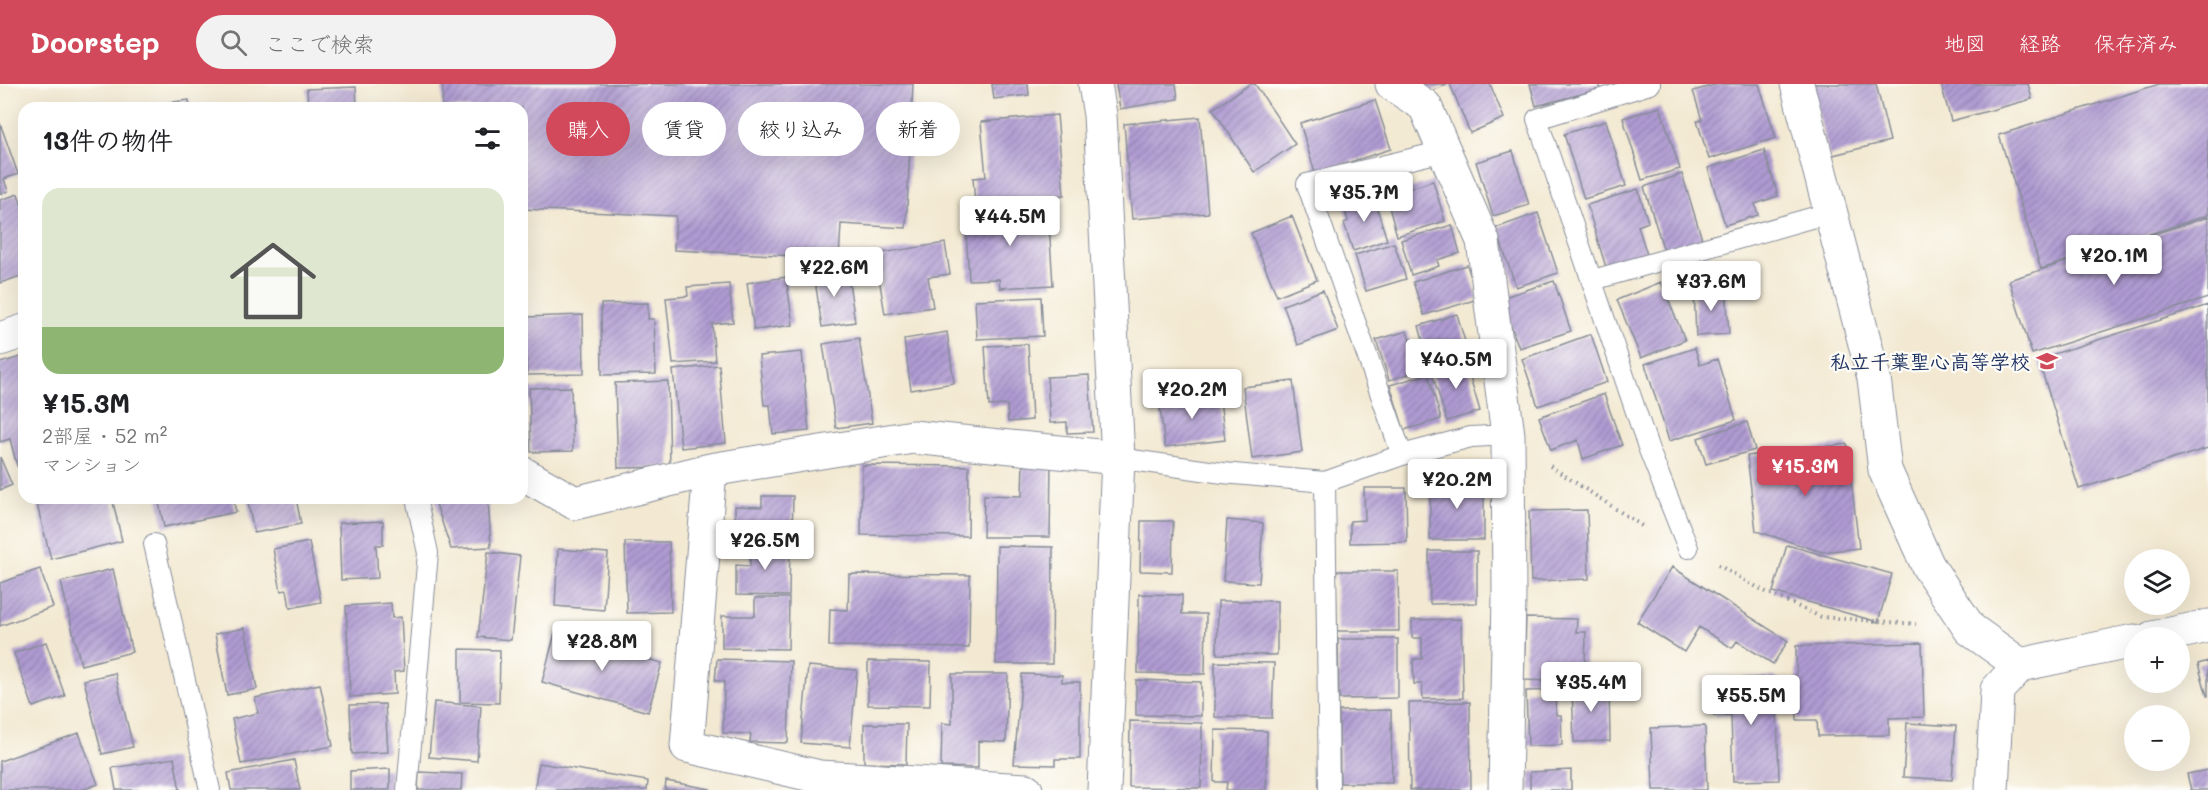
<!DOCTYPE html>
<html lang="ja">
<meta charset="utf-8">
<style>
body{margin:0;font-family:Mali,"Klee One",sans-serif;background:#f2f2f2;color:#202124;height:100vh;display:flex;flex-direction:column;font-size:22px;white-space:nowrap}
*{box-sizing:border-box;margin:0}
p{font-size:20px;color:#757577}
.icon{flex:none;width:33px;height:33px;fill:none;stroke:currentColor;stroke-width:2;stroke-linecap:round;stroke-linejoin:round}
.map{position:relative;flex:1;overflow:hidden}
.drawer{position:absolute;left:18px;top:18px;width:510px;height:402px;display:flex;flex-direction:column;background:#fff;border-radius:18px;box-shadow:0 6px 24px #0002}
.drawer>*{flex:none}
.hud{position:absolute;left:546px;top:18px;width:570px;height:54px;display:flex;gap:12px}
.controls{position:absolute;left:2124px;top:465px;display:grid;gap:12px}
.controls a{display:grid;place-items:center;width:66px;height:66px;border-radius:50%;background:#fff;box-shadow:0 6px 24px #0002;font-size:30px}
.price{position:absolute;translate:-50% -51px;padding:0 14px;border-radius:6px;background:#fff;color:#222;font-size:20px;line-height:39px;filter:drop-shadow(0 2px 3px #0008)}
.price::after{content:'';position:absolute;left:50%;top:36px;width:18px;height:14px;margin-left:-9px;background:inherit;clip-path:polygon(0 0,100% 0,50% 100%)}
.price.on{background:#d1495b;color:#fff}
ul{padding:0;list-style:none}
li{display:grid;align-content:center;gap:12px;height:318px;padding:0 24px}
li span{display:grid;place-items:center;height:186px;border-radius:18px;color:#555}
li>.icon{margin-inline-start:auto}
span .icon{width:108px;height:108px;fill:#fffc;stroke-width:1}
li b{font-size:26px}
h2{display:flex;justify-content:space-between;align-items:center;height:72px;padding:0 24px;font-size:26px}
.tag{padding:0 21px;border-radius:27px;background:#fff;box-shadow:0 6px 24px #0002;font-size:21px;line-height:54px}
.tag.on{background:#d1495b;color:#fff}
header{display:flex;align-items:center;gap:36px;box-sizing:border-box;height:84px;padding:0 30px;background:#d1495b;color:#fff}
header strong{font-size:28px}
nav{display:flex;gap:33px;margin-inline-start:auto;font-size:21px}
.search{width:420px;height:54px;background:#f2f2f2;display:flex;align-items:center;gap:15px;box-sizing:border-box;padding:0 21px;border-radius:33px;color:#757577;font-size:22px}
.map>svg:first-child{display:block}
.building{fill:url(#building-hatch)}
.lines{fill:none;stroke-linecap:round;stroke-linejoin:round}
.lane-casing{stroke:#878c98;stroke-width:22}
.street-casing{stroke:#878c98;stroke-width:35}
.path{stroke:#878c98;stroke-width:4;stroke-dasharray:1.5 4.5;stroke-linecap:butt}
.lane{stroke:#fff;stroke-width:20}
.street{stroke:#fff;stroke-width:33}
.labels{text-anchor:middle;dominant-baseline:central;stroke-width:4.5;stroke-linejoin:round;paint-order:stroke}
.poi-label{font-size:20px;font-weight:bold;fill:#1b2f5e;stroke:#fdfcf7;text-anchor:end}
</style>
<header>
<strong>Doorstep</strong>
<div class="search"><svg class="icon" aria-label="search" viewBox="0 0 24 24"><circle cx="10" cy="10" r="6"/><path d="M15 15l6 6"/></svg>ここで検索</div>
<nav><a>地図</a><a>経路</a><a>保存済み</a></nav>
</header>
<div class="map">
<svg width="2208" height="706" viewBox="0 0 2208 706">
<defs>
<pattern id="building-hatch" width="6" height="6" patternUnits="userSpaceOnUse" patternTransform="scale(1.5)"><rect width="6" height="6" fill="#b09bd2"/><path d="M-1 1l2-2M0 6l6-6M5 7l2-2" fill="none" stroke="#8e7fae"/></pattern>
</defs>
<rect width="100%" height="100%" fill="#fdfcf7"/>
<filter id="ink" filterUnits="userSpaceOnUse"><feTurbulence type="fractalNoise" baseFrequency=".0167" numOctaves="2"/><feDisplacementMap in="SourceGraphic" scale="12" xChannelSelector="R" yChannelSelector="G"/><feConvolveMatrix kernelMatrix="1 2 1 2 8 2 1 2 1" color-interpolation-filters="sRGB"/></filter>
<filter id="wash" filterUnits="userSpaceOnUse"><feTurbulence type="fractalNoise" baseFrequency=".008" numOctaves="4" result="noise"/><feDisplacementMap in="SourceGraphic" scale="24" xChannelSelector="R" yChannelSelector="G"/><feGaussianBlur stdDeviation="1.35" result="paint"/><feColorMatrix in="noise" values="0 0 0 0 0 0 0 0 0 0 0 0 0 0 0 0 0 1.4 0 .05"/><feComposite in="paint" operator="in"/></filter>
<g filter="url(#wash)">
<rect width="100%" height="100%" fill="#f3e9d2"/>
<g id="blocks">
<path class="building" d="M 443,0 L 913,0 L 906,144 L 841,140 L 839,174 L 674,166 L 676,132 L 522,125 L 522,24 L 442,24 Z
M 992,0 L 1028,0 L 1029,11 L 994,15 Z
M 1116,0 L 1176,0 L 1178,15 L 1120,25 Z
M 1250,0 L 1255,0 L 1295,60 L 1254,88 L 1213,25 Z
M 1418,0 L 1448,0 L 1422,11 Z
M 1450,0 L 1490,0 L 1504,34 L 1470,49 Z
M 1530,0 L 1598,0 L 1600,5 L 1536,22 Z
M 1718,0 L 1759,0 L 1776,54 L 1709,75 L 1697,37 L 1702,36 L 1693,7 Z
M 1815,0 L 1876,0 L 1890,57 L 1829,72 L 1811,1 Z
M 1941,0 L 2028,0 L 2032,15 L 1951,37 Z
M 2159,0 L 2208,0 L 2208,131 L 2041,185 L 1999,51 Z
M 356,3 L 357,24 L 308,24 L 307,5 Z
M 189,16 L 190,24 L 134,24 L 134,23 Z
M 1375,16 L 1391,65 L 1315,89 L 1300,39 Z
M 1660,23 L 1680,85 L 1642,96 L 1623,34 Z
M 1057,31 L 1064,111 L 975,120 L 973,94 L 986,93 L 981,38 Z
M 1200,33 L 1208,129 L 1132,135 L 1124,40 Z
M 1606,37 L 1626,102 L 1584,115 L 1564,50 Z
M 0,39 L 18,90 L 4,95 L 8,107 L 0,110 Z
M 1764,66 L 1778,112 L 1755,120 L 1758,131 L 1725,141 L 1708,84 Z
M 1513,67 L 1529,121 L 1493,132 L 1476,78 Z
M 1682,90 L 1702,155 L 1664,167 L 1644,103 Z
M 1433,97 L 1445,137 L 1397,152 L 1386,112 Z
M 1638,105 L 1648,138 L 1638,142 L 1649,177 L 1608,190 L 1587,121 Z
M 18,110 L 24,128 L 24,191 L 0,199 L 0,116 Z
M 1373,111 L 1387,156 L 1353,167 L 1344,139 L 1348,137 L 1343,120 Z
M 1048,124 L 1053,201 L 1000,204 L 999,195 L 969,196 L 965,129 Z
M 1538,129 L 1558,189 L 1516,203 L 1496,144 Z
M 1292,132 L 1317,196 L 1277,212 L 1251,149 Z
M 2208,133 L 2208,214 L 2032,270 L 2009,196 Z
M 1452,141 L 1460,169 L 1437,176 L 1439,182 L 1411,191 L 1401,156 Z
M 945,159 L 950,190 L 928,193 L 933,223 L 885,230 L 875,170 Z
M 1394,159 L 1406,195 L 1366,207 L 1355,171 Z
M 1467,181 L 1478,215 L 1424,231 L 1413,198 Z
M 847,185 L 855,238 L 822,243 L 814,190 Z
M 786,193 L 793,241 L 754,246 L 747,199 Z
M 1554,197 L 1571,247 L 1519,264 L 1501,214 Z
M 1661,198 L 1685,256 L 1641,274 L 1617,216 Z
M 729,200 L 733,238 L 712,240 L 715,277 L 673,280 L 666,214 L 688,212 L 687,203 Z
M 1726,203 L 1729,250 L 1696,252 L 1694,205 Z
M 1323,206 L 1338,246 L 1298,261 L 1283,221 Z
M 1041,213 L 1043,252 L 977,255 L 975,216 Z
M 648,219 L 648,235 L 654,235 L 656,290 L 602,291 L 601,220 Z
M 2208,221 L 2208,364 L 2079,405 L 2038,275 Z
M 1457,230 L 1468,268 L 1429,279 L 1419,242 Z
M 583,231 L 584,290 L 527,291 L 525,233 Z
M 1407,247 L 1419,287 L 1389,296 L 1376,256 Z
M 947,248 L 954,299 L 911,306 L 904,255 Z
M 1591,250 L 1607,298 L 1538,322 L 1522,275 Z
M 859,254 L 872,339 L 836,344 L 823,260 Z
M 1028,260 L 1032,336 L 1008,338 L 1007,321 L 989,322 L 985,262 Z
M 1695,264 L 1700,281 L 1717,275 L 1736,336 L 1669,357 L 1645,280 Z
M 802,268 L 809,347 L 773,350 L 770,321 L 764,321 L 759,272 Z
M 24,272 L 24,380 L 17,382 L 10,355 L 0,358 L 0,279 Z
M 1465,276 L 1480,327 L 1447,337 L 1431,286 Z
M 719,281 L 726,359 L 681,364 L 673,286 Z
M 1428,290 L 1441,335 L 1404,346 L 1390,301 Z
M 1089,291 L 1093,348 L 1067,349 L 1067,338 L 1050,339 L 1047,293 Z
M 668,297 L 670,383 L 618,384 L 615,299 Z
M 1293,297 L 1302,368 L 1252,375 L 1243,303 Z
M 571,303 L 573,367 L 531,368 L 529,304 Z
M 1219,308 L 1225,356 L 1165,363 L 1159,316 Z
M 1604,310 L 1622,361 L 1583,375 L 1578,356 L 1551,366 L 1539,333 Z
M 1747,338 L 1755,366 L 1706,380 L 1698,354 Z
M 1847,360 L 1859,464 L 1822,468 L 1756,447 L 1747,372 Z
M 0,373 L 12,401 L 0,406 Z
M 1023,377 L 1051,377 L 1050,453 L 983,453 L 984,411 L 1022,412 Z
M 862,381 L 969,382 L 968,452 L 861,451 Z
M 1430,396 L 1484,396 L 1484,456 L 1430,456 Z
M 1364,404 L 1406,404 L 1407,458 L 1350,459 L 1350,437 L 1365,436 Z
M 762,412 L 793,412 L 792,456 L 735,455 L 735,422 L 762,423 Z
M 67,414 L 112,414 L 122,457 L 51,475 L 37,421 Z
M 158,414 L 233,414 L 236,428 L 164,443 Z
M 247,414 L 296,414 L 301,440 L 254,449 Z
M 434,414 L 488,414 L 491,463 L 451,465 Z
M 1587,426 L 1589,495 L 1531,497 L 1529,427 Z
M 1227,436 L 1263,439 L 1259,499 L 1223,497 Z
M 383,437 L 383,461 L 376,461 L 378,494 L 341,496 L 339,439 Z
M 1141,437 L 1173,437 L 1172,488 L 1140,487 Z
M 309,458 L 321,518 L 290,524 L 287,506 L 281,507 L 273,465 Z
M 625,458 L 669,458 L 671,528 L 627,529 Z
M 751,458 L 790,459 L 789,512 L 736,511 L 736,481 L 750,482 Z
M 1787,461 L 1892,490 L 1878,538 L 1773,508 Z
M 997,462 L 1053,463 L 1052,580 L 996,580 Z
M 558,465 L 608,469 L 604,526 L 555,522 Z
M 1429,467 L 1477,467 L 1477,519 L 1430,520 Z
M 488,468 L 520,472 L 511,556 L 478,553 Z
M 1672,483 L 1788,557 L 1773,580 L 1737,557 L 1732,564 L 1699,543 L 1684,568 L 1637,538 Z
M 40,485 L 53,523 L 0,542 L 0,499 Z
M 113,485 L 132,568 L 81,581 L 61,498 Z
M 1336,487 L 1398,487 L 1399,547 L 1337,547 Z
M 849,490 L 970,491 L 969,564 L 829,562 L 830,525 L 848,526 Z
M 1139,510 L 1182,511 L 1182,530 L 1206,530 L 1205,590 L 1138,589 Z
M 755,514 L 789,514 L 788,565 L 722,564 L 722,532 L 755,532 Z
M 1218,517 L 1277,517 L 1277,571 L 1217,570 Z
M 391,519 L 392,534 L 401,533 L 404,587 L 394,588 L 395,610 L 350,613 L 346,522 Z
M 1526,534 L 1577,535 L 1576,548 L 1586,548 L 1585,584 L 1576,584 L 1575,598 L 1524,596 Z
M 1461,535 L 1463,614 L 1423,615 L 1422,600 L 1414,600 L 1413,575 L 1422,575 L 1422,554 L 1412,554 L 1412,536 Z
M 245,544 L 257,605 L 227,611 L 215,550 Z
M 555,549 L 662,579 L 648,628 L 542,598 Z
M 1338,555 L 1398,555 L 1398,614 L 1339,615 Z
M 46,558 L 65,612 L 33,623 L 14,569 Z
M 1922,559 L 1924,633 L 1889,634 L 1889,651 L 1818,652 L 1817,636 L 1797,636 L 1796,562 Z
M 460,565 L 500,566 L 499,619 L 460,618 Z
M 717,575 L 791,577 L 788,659 L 750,658 L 751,650 L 723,649 L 724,597 L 715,597 Z
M 868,577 L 931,578 L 930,622 L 868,621 Z
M 2208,577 L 2208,612 L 2207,612 L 2198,580 Z
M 1215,578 L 1274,579 L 1272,634 L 1215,633 Z
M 808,582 L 857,586 L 850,663 L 801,659 Z
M 115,589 L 133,663 L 102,670 L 84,596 Z
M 952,590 L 1008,590 L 1006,658 L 978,657 L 978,684 L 941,683 L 942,639 L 952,640 Z
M 1022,590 L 1062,591 L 1062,598 L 1080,598 L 1080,675 L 1055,675 L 1055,681 L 1014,680 Z
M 1776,593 L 1779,696 L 1733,697 L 1731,631 L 1714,632 L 1714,595 Z
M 1136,596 L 1201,598 L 1201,632 L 1136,631 Z
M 320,600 L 333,662 L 241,680 L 232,635 L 258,629 L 255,614 Z
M 1609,601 L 1610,657 L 1574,658 L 1572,602 Z
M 1555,606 L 1556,631 L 1561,631 L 1562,661 L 1528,662 L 1526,607 Z
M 434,618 L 481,622 L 477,677 L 429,673 Z
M 1470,618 L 1471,706 L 1410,706 L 1409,619 Z
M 385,620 L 388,668 L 352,670 L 350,621 Z
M 1391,626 L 1392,699 L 1340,699 L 1339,627 Z
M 1130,637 L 1202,639 L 1201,704 L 1129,703 Z
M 1907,639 L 1956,642 L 1952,696 L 1903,693 Z
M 864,640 L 907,640 L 906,680 L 864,679 Z
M 1705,642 L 1707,706 L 1653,706 L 1651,644 Z
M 1215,646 L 1267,647 L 1266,706 L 1226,706 L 1227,698 L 1214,698 Z
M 79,649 L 98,700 L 82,706 L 0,706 L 0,677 Z
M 174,674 L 180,706 L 116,706 L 112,684 Z
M 294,676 L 300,706 L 231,706 L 228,689 Z
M 539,679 L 648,697 L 647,706 L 534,706 Z
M 390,685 L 390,706 L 350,706 L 350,687 Z
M 1571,686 L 1571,706 L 1530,706 L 1530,688 Z
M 2208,686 L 2208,706 L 2191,706 L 2187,690 Z
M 419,688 L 462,690 L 461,706 L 418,706 Z
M 666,697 L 710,705 L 710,706 L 665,706 Z"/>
</g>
</g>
<g filter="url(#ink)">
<use href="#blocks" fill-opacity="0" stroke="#878c98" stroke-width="1.5"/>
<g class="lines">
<defs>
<path id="lane" d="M 1650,0 L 1537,35 L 1649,366 L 1688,464
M 1593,196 L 1832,128
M 1402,371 L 1307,100 L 1444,67
M 1118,374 L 1223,389 L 1325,398 L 1402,371 L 1471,353 L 1508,351
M 1325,398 L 1329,706
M 154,460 L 210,706
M 407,706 L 428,469 L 416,414"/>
<path id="street" d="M 1095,0 L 1100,31 L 1118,374 L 1104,706
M 1392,0 L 1425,22 L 1483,157 L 1508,351 L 1509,513 L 1505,706
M 1797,0 L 1874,294 L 1885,386 L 1928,482 L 1970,545 L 2020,581
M 0,255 L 24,247
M 710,386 L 687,662 L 820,693 L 1026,706
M 522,389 L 575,419 L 710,386 L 913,353 L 1118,374
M 2152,554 L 2208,542
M 1992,706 L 1997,606 L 2020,581 L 2134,557"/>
</defs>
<use href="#lane" class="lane-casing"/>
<use href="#street" class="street-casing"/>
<path class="path" d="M 1550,382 L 1642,442
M 1718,481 L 1764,507 L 1821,533 L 1916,540"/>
<use href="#lane" class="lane"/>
<use href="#street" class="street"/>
</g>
</g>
<defs>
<symbol id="school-bare" viewBox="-9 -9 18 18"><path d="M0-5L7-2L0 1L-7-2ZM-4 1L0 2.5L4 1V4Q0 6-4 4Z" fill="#d1495b" stroke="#fdfcf7" stroke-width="2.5" paint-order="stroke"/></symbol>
</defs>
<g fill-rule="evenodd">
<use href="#school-bare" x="2032" y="262" width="30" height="30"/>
</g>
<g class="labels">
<g class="poi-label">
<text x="2030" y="277">私立千葉聖心高等学校</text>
</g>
</g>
</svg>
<div class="controls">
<a><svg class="icon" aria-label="layers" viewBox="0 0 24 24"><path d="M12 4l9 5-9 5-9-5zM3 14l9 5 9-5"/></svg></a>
<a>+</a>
<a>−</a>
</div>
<b class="price" style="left:1364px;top:139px">¥35.7M</b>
<b class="price" style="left:1010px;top:163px">¥44.5M</b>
<b class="price" style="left:2114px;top:202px">¥20.1M</b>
<b class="price" style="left:834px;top:214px">¥22.6M</b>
<b class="price" style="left:1711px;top:228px">¥37.6M</b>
<b class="price" style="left:1456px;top:306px">¥40.5M</b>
<b class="price" style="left:1192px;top:336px">¥20.2M</b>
<b class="price on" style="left:1805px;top:413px">¥15.3M</b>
<b class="price" style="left:1457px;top:426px">¥20.2M</b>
<b class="price" style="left:765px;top:487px">¥26.5M</b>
<b class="price" style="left:602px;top:588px">¥28.8M</b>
<b class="price" style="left:1591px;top:629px">¥35.4M</b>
<b class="price" style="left:1751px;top:642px">¥55.5M</b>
<div class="hud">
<a class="tag on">購入</a>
<a class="tag">賃貸</a>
<a class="tag">絞り込み</a>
<a class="tag">新着</a>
</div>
<section class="drawer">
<h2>13件の物件<svg class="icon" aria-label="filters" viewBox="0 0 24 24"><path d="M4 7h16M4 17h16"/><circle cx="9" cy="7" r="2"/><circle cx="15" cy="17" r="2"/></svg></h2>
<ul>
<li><span style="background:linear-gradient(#dfe7d0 75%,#8fb573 0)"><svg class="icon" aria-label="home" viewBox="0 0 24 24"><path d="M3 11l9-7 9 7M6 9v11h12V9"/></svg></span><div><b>¥15.3M</b><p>2部屋 · 52 m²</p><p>マンション</p></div></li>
</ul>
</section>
</div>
